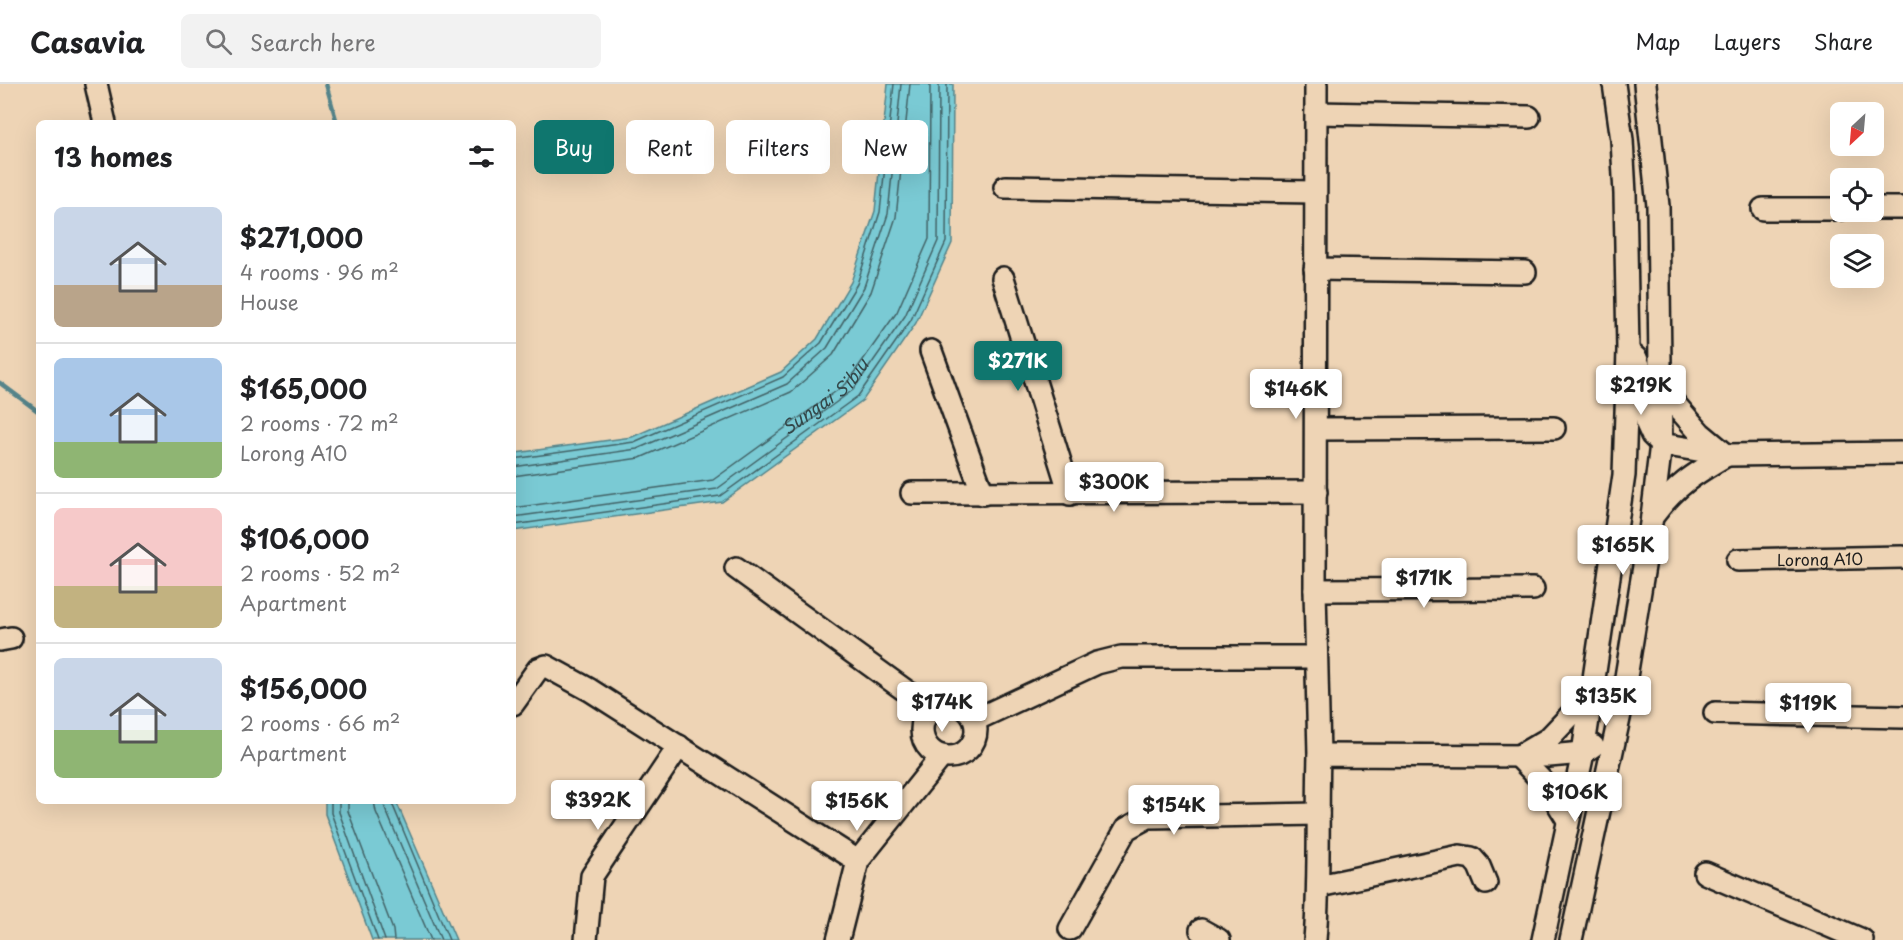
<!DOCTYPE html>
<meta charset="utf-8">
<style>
body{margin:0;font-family:"Playpen Sans",sans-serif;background:#f2f2f2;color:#202124;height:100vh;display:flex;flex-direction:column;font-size:22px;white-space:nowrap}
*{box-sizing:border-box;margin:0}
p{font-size:20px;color:#757577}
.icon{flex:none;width:33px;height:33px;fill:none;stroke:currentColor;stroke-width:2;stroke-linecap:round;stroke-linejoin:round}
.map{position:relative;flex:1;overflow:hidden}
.details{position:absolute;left:36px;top:36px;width:480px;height:684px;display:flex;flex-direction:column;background:#fff;border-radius:9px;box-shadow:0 6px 24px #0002}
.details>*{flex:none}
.banner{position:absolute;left:534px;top:36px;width:570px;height:54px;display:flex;gap:12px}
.needle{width:39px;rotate:206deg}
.buttons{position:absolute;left:1830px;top:18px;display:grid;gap:12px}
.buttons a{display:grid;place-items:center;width:54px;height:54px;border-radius:9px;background:#fff;box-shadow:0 6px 24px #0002;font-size:30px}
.price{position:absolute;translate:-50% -51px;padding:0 14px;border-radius:6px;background:#fff;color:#222;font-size:20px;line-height:39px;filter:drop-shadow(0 2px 3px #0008)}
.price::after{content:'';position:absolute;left:50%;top:36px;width:18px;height:14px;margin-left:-9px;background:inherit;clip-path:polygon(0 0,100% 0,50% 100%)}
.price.active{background:#0f766e;color:#fff}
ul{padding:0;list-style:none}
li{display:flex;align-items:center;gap:18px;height:150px;padding:0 18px}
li+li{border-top:2px solid #e0e0e0}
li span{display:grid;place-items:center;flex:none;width:168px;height:120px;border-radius:9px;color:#555}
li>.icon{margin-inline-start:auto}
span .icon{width:72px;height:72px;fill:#fffc;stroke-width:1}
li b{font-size:26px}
h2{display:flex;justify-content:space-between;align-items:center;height:72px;padding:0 18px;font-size:26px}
.pill{padding:0 21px;border-radius:9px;background:#fff;box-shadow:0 6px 24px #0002;font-size:21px;line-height:54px}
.pill.active{background:#0f766e;color:#fff}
header{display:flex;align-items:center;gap:36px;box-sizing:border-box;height:84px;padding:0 30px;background:#fff;border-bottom:2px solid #e0e0e0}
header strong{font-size:28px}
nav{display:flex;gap:33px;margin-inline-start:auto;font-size:21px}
.search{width:420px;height:54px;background:#f2f2f2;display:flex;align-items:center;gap:15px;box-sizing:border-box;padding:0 21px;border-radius:9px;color:#757577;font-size:22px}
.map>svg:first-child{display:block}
.water{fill:#7acad4;stroke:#54848a;stroke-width:1.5}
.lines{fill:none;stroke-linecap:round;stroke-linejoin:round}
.shore{stroke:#426266;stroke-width:1.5}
.stream{stroke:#54848a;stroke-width:4.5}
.minor-casing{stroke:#1c1c1c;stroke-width:26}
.minor{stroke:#eed4b5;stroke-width:21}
.labels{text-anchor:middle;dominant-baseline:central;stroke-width:6;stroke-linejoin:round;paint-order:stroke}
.street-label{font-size:16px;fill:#1c1c1c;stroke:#eed4b5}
.water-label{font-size:18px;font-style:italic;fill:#34484a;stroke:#eed4b5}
</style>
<header>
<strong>Casavia</strong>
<div class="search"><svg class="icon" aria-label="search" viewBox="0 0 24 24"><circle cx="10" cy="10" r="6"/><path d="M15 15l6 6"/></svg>Search here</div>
<nav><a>Map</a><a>Layers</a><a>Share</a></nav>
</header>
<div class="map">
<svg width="1903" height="856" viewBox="0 0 1903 856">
<rect width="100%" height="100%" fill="#eed4b5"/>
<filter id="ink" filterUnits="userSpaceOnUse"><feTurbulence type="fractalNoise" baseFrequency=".0167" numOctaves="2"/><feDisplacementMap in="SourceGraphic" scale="12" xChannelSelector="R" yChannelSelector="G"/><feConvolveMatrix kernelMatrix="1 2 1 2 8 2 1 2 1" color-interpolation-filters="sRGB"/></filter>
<g filter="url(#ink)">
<path class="water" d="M 888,0 L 953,0 L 952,159 L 916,239 L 863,316 L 722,418 L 513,447 L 513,371 L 516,369 L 632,353 L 781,288 L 817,255 L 851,198 L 875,127 Z
M 325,717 L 396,717 L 456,856 L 372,856 L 325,730 Z"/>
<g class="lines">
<g class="shore">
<path d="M 513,375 L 634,358 L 783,293 L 821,259 L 857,200 L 880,128 L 894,0"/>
<path d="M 513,383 L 637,365 L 787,300 L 827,264 L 864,203 L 888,130 L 901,0"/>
<path d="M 513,392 L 640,374 L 791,308 L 833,271 L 871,208 L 896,133 L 910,0"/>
<path id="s1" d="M 513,424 L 713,396 L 846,300 L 897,228 L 929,155 L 930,0"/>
<path d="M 513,433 L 717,405 L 853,306 L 905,232 L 938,157 L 939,0"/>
<path d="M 513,441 L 720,412 L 858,312 L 911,236 L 946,158 L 947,0"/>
<path d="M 331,717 L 331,729 L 378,856"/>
<path d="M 339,717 L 339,728 L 385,856"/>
<path d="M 348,717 L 348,727 L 393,846 L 394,856"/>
<path d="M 374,717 L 376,728 L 431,856"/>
<path d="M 383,717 L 385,724 L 441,856"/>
<path d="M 391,717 L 449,856"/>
</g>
<path class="stream" d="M 326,0 L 337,39
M 0,299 L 39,328"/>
<defs>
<g id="minor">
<path d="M 96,0 L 105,39"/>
<path d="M 1316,0 L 1315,506 L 1319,671"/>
<path d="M 1316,29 L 1529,33"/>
<path d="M 1005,103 L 1315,108"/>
<path d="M 1874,124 L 1903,124"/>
<path d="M 1763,125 L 1840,125"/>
<path d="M 1315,185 L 1525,188"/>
<path d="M 1003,194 L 1070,410"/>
<path d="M 931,267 L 983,410"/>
<path d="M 1630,269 L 1636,274 L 1640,284 L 1647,340 L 1652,351 L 1661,360 L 1727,371 L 1903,369"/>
<path d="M 1660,303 L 1700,349 L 1724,369"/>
<path d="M 1316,345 L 1554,344"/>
<path d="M 912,409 L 1316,408"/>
<path d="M 1652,433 C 1675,402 1694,390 1727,371"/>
<path id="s2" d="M 1738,476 L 1903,473"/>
<path d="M 736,484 L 931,625"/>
<path d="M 1315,506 L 1533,505"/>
<path d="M 0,556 L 11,554"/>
<circle cx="949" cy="646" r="27"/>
<path d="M 513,620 L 538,585 L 546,582 L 590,606 L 858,777"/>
<path d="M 1715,629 L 1903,633"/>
<path d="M 975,636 L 1097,579 L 1121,573 L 1316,573"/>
<path d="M 1518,672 L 1547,702 L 1568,736"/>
<path d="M 1519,672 L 1548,655 L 1591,610"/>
<path d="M 1705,789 L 1862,856"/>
<path d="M 1319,802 L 1460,772 L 1472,774 L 1479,782 L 1486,799"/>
<path d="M 1070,845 L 1126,745 L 1148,733 L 1318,730"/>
<path d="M 1201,846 L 1219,856"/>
<path d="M 586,856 L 592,792 L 679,662"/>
<path d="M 838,856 L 858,777 L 942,672"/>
<path d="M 1315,856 C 1320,794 1317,733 1319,671 L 1549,672 L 1583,669 L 1593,662"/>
<path d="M 1543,856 L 1583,669 L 1624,391 L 1628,266 L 1625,110 L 1622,56 L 1614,0"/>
<path d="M 1571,856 L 1620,630 L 1652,433 L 1661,360 L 1658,122 L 1645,0"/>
</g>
</defs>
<use href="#minor" class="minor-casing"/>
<use href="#minor" class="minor"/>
</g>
</g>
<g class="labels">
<g class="street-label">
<text stroke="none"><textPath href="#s2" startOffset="82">Lorong A10</textPath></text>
</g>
<g class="water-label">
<text stroke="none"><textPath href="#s1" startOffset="342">Sungai Sibiu</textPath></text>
</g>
</g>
</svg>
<div class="buttons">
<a><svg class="needle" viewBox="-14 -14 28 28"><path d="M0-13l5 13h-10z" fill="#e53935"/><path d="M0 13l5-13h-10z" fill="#757577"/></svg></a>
<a><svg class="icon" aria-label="locate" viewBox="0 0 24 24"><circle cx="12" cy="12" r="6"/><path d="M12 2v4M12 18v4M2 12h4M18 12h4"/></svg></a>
<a><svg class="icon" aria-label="layers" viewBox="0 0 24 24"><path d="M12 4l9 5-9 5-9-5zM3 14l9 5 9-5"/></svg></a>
</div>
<b class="price active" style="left:1018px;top:308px">$271K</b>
<b class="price" style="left:1641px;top:332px">$219K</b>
<b class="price" style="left:1296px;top:336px">$146K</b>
<b class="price" style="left:1114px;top:429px">$300K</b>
<b class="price" style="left:1623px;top:492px">$165K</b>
<b class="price" style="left:1424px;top:525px">$171K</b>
<b class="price" style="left:1606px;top:643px">$135K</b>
<b class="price" style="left:942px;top:649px">$174K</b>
<b class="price" style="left:1808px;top:650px">$119K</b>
<b class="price" style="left:1575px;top:739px">$106K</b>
<b class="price" style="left:598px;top:747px">$392K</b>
<b class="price" style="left:857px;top:748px">$156K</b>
<b class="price" style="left:1174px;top:752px">$154K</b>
<div class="banner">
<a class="pill active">Buy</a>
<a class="pill">Rent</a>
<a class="pill">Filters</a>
<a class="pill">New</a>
</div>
<section class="details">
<h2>13 homes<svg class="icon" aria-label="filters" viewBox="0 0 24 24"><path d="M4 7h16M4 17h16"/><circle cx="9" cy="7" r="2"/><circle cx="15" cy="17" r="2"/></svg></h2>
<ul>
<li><span style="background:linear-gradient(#c9d6e8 65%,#b9a48a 0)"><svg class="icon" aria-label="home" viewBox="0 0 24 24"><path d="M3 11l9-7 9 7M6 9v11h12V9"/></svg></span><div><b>$271,000</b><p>4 rooms · 96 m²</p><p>House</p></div></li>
<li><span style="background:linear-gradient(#a9c7e8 70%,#8fb573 0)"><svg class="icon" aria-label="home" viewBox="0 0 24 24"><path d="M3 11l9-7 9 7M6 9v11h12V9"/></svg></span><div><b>$165,000</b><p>2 rooms · 72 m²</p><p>Lorong A10</p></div></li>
<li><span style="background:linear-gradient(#f6c9c9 65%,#c2b280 0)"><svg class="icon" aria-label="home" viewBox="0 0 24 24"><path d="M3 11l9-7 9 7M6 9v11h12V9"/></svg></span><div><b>$106,000</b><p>2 rooms · 52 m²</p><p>Apartment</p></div></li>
<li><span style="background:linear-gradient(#c9d6e8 60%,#8fb573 0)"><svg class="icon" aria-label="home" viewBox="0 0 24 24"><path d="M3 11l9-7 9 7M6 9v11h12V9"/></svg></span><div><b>$156,000</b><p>2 rooms · 66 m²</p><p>Apartment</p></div></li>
</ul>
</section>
</div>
